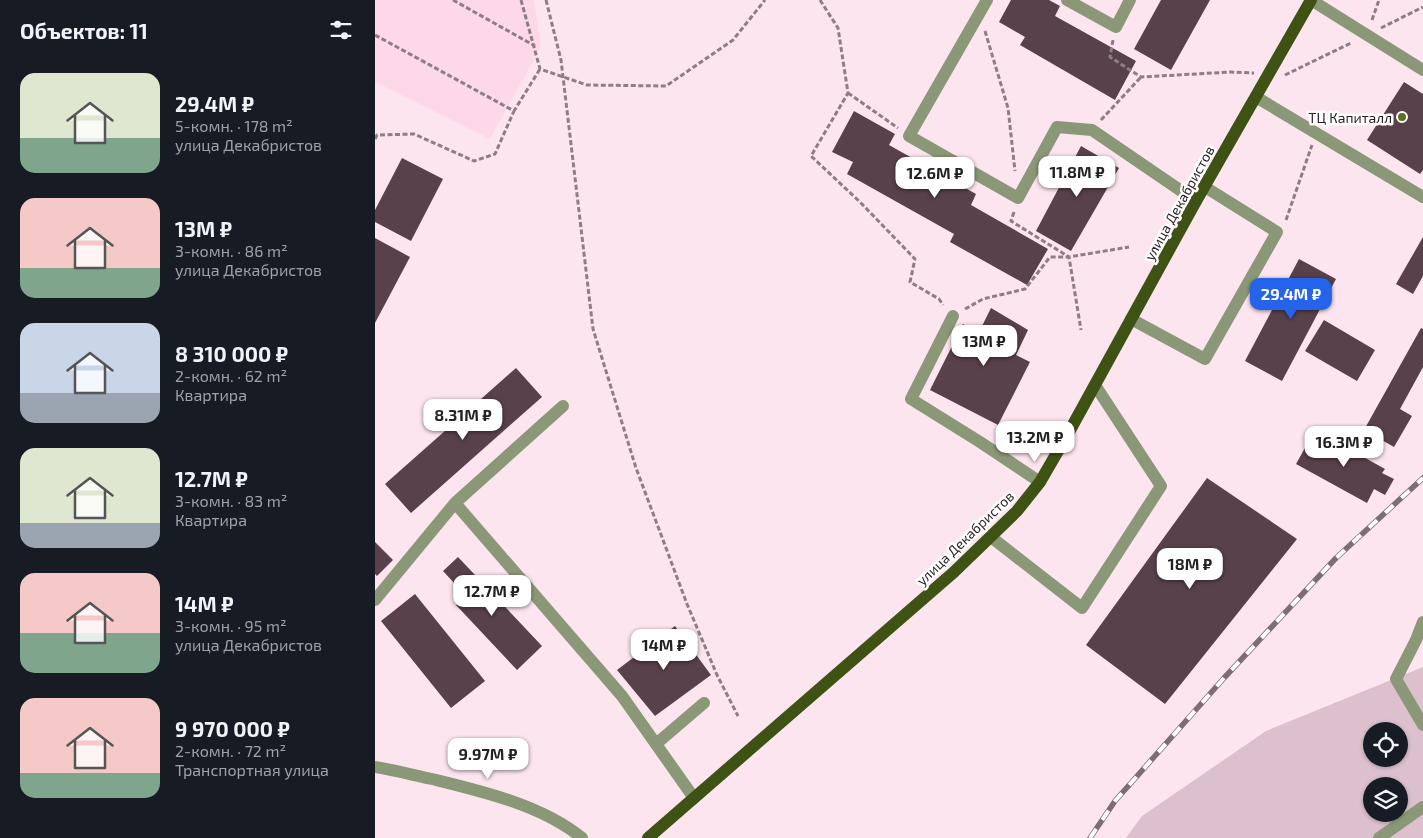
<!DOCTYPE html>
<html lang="ru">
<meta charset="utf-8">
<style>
body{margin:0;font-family:"Exo 2",sans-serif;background:#242831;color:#f1f3f6;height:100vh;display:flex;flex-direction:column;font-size:19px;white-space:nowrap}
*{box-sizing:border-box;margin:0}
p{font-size:16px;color:#9ea1a6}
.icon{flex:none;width:28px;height:28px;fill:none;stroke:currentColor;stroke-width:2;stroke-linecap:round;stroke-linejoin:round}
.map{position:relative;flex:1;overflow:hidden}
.side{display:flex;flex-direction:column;background:#171b24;width:375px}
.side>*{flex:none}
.controls{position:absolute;left:988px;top:722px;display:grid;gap:10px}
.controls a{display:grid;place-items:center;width:45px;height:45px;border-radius:50%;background:#171b24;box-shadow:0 1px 4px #0004;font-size:25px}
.price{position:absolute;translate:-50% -42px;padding:0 11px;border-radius:10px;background:#fff;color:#222;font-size:16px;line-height:32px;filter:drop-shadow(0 1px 2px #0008)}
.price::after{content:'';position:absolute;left:50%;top:30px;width:15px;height:11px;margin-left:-8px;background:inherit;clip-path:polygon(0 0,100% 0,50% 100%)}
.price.selected{background:#2563eb;color:#fff}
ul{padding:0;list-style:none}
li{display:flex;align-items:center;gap:15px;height:125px;padding:0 20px}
li span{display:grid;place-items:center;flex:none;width:140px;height:100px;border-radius:15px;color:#555}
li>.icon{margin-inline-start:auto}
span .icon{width:60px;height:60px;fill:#fffc;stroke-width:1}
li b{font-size:21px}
h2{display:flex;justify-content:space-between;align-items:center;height:60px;padding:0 20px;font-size:21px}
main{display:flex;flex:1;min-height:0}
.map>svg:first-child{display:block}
.built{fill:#fdd8e8}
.green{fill:#dcc0cd;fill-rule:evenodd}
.building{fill:#59414c}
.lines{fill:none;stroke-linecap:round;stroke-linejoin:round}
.path{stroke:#8e7d85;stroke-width:3;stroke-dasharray:5 2.5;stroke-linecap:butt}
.minor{stroke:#8b9878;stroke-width:12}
.major{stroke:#3e5213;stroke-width:12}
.rail-casing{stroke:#7e6d75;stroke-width:5.5}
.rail{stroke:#fff;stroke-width:4;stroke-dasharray:11;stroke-linecap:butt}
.poi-dot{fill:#597224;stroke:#fff;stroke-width:2}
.labels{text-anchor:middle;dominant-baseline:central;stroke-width:5;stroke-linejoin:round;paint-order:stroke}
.poi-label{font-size:14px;fill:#281d22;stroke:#fff;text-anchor:end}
.street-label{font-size:14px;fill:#281d22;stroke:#fff}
</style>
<main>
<section class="side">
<h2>Объектов: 11<svg class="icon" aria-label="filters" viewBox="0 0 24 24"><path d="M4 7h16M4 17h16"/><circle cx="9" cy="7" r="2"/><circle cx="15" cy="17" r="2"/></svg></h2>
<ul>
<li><span style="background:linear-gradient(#dfe7d0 65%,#7fa58c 0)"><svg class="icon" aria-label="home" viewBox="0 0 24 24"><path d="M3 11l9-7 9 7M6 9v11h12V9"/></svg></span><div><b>29.4M ₽</b><p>5-комн. · 178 m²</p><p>улица Декабристов</p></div></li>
<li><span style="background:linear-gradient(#f6c9c9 70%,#7fa58c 0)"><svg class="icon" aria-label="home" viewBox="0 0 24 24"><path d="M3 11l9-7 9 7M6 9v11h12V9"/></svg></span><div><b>13M ₽</b><p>3-комн. · 86 m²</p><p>улица Декабристов</p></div></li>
<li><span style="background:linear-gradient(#c9d6e8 70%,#9aa5b1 0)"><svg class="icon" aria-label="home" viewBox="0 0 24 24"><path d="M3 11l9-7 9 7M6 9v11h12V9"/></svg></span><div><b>8 310 000 ₽</b><p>2-комн. · 62 m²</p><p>Квартира</p></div></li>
<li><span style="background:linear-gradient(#dfe7d0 75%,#9aa5b1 0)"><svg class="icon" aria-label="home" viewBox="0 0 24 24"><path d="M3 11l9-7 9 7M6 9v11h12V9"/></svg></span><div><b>12.7M ₽</b><p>3-комн. · 83 m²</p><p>Квартира</p></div></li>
<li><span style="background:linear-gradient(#f6c9c9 60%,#7fa58c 0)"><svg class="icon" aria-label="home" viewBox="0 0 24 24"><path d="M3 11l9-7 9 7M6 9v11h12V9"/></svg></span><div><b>14M ₽</b><p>3-комн. · 95 m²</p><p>улица Декабристов</p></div></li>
<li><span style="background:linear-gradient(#f6c9c9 75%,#7fa58c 0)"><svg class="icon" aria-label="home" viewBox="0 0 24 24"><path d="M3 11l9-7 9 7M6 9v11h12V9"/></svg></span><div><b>9 970 000 ₽</b><p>2-комн. · 72 m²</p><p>Транспортная улица</p></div></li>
</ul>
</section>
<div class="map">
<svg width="1048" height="838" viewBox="0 0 1048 838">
<rect width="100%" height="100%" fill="#fde5f0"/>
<path class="built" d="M 0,0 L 159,0 L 166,47 L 115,139 L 0,82 Z"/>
<path class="green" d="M 1048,667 L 1048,838 L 751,838 L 767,816 L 891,731 ZM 996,731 L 1024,731 L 1024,759 L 996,759 ZM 996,786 L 1024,786 L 1024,814 L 996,814 Z"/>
<path class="building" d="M 636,0 L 674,0 L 685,6 L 680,16 L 761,61 L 740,100 L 645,45 L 650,37 L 624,22 Z
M 786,0 L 835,0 L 796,70 L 759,49 Z
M 1029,82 L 1048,94 L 1048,170 L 1045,174 L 992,140 Z
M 479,111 L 520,134 L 514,145 L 601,194 L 596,205 L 673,249 L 652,285 L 575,242 L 579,234 L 472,174 L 478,162 L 457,152 Z
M 706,146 L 744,168 L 696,251 L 661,231 Z
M 27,158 L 68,179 L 36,241 L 0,222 L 0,210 Z
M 1048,237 L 1048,276 L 1038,294 L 1021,284 Z
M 0,238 L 35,257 L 0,323 Z
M 924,259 L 961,279 L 907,381 L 870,361 Z
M 616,308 L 653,330 L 641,355 L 655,362 L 623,425 L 555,390 L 588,324 L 603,334 Z
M 949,320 L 1000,350 L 982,381 L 930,351 Z
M 1046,328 L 1048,329 L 1048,367 L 1025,409 L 1037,416 L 1019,447 L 989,430 Z
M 141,368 L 167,397 L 36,513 L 10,484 Z
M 940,430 L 1010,469 L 1007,473 L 1019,479 L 1010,495 L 999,489 L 992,503 L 921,464 Z
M 832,478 L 922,539 L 790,704 L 711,645 Z
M 0,542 L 18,560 L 2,576 L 0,574 Z
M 83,557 L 167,646 L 142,670 L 81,605 L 91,596 L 68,571 Z
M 40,594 L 110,681 L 76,708 L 6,621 Z
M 300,626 L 336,675 L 280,716 L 242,670 Z"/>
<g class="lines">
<path class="path" d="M 78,0 L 160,46
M 146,0 L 165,69 L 212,85 L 291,86 L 358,40 L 390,0
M 171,0 L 186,60 L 218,329 L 261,468 L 312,604 L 342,675 L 363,716
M 445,0 L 463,28 L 473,93 L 436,156 L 485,202 L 540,259 L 535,282 L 564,299 L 568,305
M 997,20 L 1004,0
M 1006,28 L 1048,7
M 610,31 L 633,108 L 640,171
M 0,35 L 139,111 L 165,69
M 738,40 L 735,57 L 766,77 L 856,72 L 879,73
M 910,75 L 976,43
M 473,93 L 523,128
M 726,120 L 766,77
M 0,139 L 2,135 L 39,134 L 99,161 L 120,154 L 139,111
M 639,212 L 636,221 L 694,257 L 706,330
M 911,220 L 937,145
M 590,309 L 608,299 L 650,289 L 675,257 L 694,257 L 754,247"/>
<path class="minor" d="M 612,0 L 534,136 L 643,198 L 682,127 L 717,130 L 821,201
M 692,0 L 741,27 L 755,0
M 936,0 L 1048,70
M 881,97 L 1048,197
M 578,316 L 536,399 L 605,442 L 665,482
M 756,319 L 830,359 L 902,232 L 830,187
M 188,406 L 80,503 L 247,696 L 319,798
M 616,537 L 707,608 L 786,486 L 720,385
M 0,600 L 80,503
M 1048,622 L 1041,640 L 1021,679 L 1048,725
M 281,744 L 329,703
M 0,767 C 19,770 38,775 57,779 C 106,791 167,805 207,838
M 1004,838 L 1048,807"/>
<path class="major" d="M 273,838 L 579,572 L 642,511 L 665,482 L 694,432 L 821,201 L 936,0"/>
<defs>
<path id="rail" d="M 715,838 L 740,801 L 849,678 L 961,558 L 1048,478"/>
</defs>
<use href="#rail" class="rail-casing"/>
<use href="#rail" class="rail"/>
</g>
<circle class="poi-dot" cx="1027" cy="117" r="5"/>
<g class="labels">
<g class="poi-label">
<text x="1017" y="117">ТЦ Капиталл</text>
</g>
<g class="street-label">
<text transform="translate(804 203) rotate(-61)">улица Декабристов</text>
<text transform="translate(590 538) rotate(-44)">улица Декабристов</text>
</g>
</g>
</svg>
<div class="controls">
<a><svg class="icon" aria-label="locate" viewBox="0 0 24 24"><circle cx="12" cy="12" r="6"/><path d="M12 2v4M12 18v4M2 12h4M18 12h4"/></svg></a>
<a><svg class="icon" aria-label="layers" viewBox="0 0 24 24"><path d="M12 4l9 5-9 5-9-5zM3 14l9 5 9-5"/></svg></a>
</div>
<b class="price" style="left:702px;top:198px">11.8M ₽</b>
<b class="price" style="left:560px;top:199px">12.6M ₽</b>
<b class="price selected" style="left:916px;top:320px">29.4M ₽</b>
<b class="price" style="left:609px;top:367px">13M ₽</b>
<b class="price" style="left:88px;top:441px">8.31M ₽</b>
<b class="price" style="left:660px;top:463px">13.2M ₽</b>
<b class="price" style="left:969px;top:468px">16.3M ₽</b>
<b class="price" style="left:815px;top:590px">18M ₽</b>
<b class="price" style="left:117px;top:617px">12.7M ₽</b>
<b class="price" style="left:289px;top:671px">14M ₽</b>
<b class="price" style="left:113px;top:780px">9.97M ₽</b>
</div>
</main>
